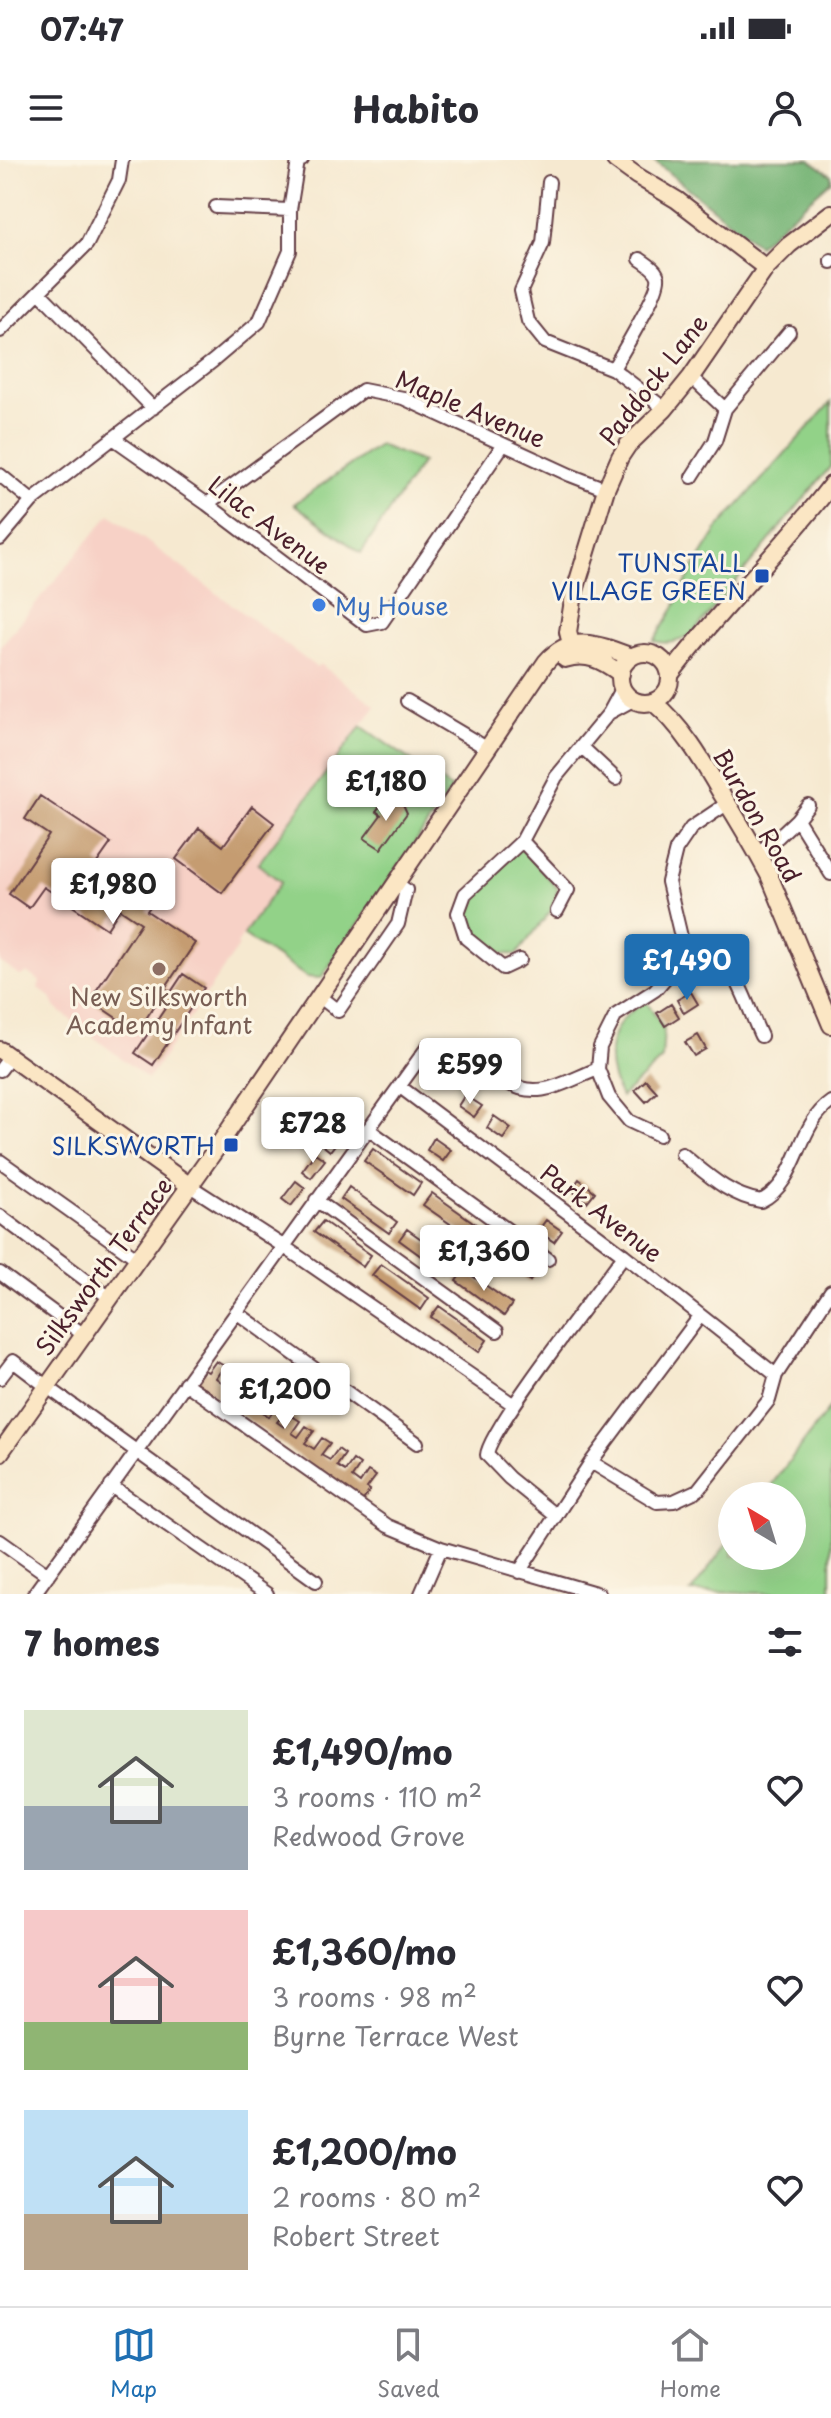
<!DOCTYPE html>
<meta charset="utf-8">
<style>
body{margin:0;font-family:"Playpen Sans",sans-serif;background:#f2f2f3;color:#2b2b33;height:100vh;display:flex;flex-direction:column;font-size:30px;white-space:nowrap}
*{box-sizing:border-box;margin:0}
p{font-size:26px;color:#7c7c81}
.icon{flex:none;width:44px;height:44px;fill:none;stroke:currentColor;stroke-width:2;stroke-linecap:round;stroke-linejoin:round}
.map{position:relative;height:1434px;overflow:hidden}
.details{display:flex;flex-direction:column;background:#fff;flex:1}
.details>*{flex:none}
.needle{width:52px;rotate:322deg}
.controls{position:absolute;left:718px;top:1322px;display:grid;gap:16px}
.controls a{display:grid;place-items:center;width:88px;height:88px;border-radius:50%;background:#fff;box-shadow:0 8px 32px #0002;font-size:40px}
.price{position:absolute;translate:-50% -68px;padding:0 18px;border-radius:8px;background:#fff;color:#222;font-size:26px;line-height:52px;filter:drop-shadow(0 2px 4px #0008)}
.price::after{content:'';position:absolute;left:50%;top:48px;width:24px;height:18px;margin-left:-12px;background:inherit;clip-path:polygon(0 0,100% 0,50% 100%)}
.price.on{background:#1f6fb2;color:#fff}
ul{padding:0;list-style:none}
li{display:flex;align-items:center;gap:24px;height:200px;padding:0 24px}
li span{display:grid;place-items:center;flex:none;width:224px;height:160px;border-radius:0px;color:#555}
li>.icon{margin-inline-start:auto}
span .icon{width:96px;height:96px;fill:#fffc;stroke-width:1}
li b{font-size:34px}
h2{display:flex;justify-content:space-between;align-items:center;height:96px;padding:0 24px;font-size:34px}
.status{display:flex;justify-content:space-between;align-items:center;height:56px;padding:0 40px;background:#fff;direction:ltr}
.status svg{height:22px;fill:currentColor}
header{display:flex;justify-content:space-between;align-items:center;height:104px;padding:0 24px;background:#fff;font-size:36px;font-weight:700}
.tabs{display:flex;justify-content:space-around;align-items:center;height:112px;border-top:2px solid #e1e1e2;background:#fff;font-size:22px;color:#7c7c81}
.tabs a{display:grid;justify-items:center;gap:4px}
.tabs .on{color:#1f6fb2}
.map>svg:first-child{display:block}
.built{fill:#f7d1c6}
.green{fill:#92d288;stroke:#6e785a;stroke-width:2}
.forest{fill:#75b474;stroke:#606a50;stroke-width:2}
.building{fill:#c59c71}
.lines{fill:none;stroke-linecap:round;stroke-linejoin:round}
.street-casing{stroke:#643d44;stroke-width:16}
.secondary-casing{stroke:#643d44;stroke-width:20}
.street{stroke:#fff;stroke-width:12}
.secondary{stroke:#fbe6c4;stroke-width:16}
.transit-dot{fill:#1a4fb4;stroke:#fcf5e5;stroke-width:3}
.shop-dot{fill:#3f7fe0;stroke:#fcf5e5;stroke-width:3}
.education-dot{fill:#8d6e63;stroke:#fcf5e5;stroke-width:3}
.labels{text-anchor:middle;dominant-baseline:central;stroke-width:6;stroke-linejoin:round;paint-order:stroke}
.street-label{font-size:24px;fill:#4a1f2b;stroke:#fcf5e5}
.transit-label{font-size:24px;fill:#164399;stroke:#fcf5e5;text-anchor:end}
.shop-label{font-size:24px;fill:#366cbe;stroke:#fcf5e5;text-anchor:start}
.education-label{font-size:24px;fill:#785e54;stroke:#fcf5e5}
</style>
<div class="status"><b>07:47</b><svg viewBox="0 0 49 12"><path d="M0 12V9h3v3zM5 12V6h3v6zM10 12V3h3v9zM15 12V0h3v12zM26 1h20v11H26zM47 4h2v5h-2z"/></svg></div>
<header><svg class="icon" aria-label="menu" viewBox="0 0 24 24"><path d="M4 6h16M4 12h16M4 18h16"/></svg>Habito<svg class="icon" aria-label="person" viewBox="0 0 24 24"><circle cx="12" cy="8" r="4"/><path d="M4 21q1-7 8-7t8 7"/></svg></header>
<div class="map">
<svg width="831" height="1434" viewBox="0 0 831 1434">
<rect width="100%" height="100%" fill="#fcf5e5"/>
<filter id="ink" filterUnits="userSpaceOnUse"><feTurbulence type="fractalNoise" baseFrequency=".0125" numOctaves="2"/><feDisplacementMap in="SourceGraphic" scale="16" xChannelSelector="R" yChannelSelector="G"/><feConvolveMatrix kernelMatrix="1 2 1 2 8 2 1 2 1" color-interpolation-filters="sRGB"/></filter>
<filter id="wash" filterUnits="userSpaceOnUse"><feTurbulence type="fractalNoise" baseFrequency=".006" numOctaves="4" result="noise"/><feDisplacementMap in="SourceGraphic" scale="32" xChannelSelector="R" yChannelSelector="G"/><feGaussianBlur stdDeviation="1.8" result="paint"/><feColorMatrix in="noise" values="0 0 0 0 0 0 0 0 0 0 0 0 0 0 0 0 0 1.4 0 .05"/><feComposite in="paint" operator="in"/></filter>
<g filter="url(#wash)">
<rect width="100%" height="100%" fill="#f6e9d0"/>
<path class="built" d="M 110,354 L 316,507 L 320,504 L 376,546 L 258,704 L 281,722 L 243,775 L 237,784 L 239,786 L 148,919 L 56,848 L 51,838 L 38,828 L 40,821 L 28,813 L 20,816 L 0,802 L 0,487 Z"/>
<path class="green" d="M 831,242 L 831,306 L 693,473 C 681,482 668,485 654,481 L 673,450 L 692,410 L 719,367 Z
M 379,285 L 422,302 L 361,393 L 294,344 Z
M 361,566 L 452,629 L 321,818 L 307,817 L 243,775 L 281,722 L 258,704 Z
M 519,688 L 524,690 L 558,729 L 550,752 L 517,794 C 495,797 481,782 467,766 L 467,749 L 472,734 Z
M 646,841 L 664,869 L 662,899 L 621,937 C 607,912 604,880 625,857 C 631,850 640,846 646,841 Z
M 831,1246 L 831,1434 L 691,1432 L 732,1377 L 732,1396 L 792,1396 L 792,1336 L 763,1336 Z"/>
<path class="forest" d="M 653,0 L 810,0 L 831,15 L 831,21 L 758,85 Z"/>
<g id="blocks">
<path class="building" d="M 40,636 L 111,683 L 97,703 L 154,741 L 147,751 L 195,783 L 165,828 L 171,832 L 183,814 L 204,828 L 153,905 L 135,893 L 168,844 L 159,839 L 137,872 L 90,840 L 141,763 L 120,749 L 107,769 L 44,727 L 29,748 L 9,734 L 49,675 L 25,659 Z
M 385,640 L 390,644 L 402,642 L 407,653 L 381,689 L 364,678 L 381,655 L 376,651 Z
M 252,646 L 274,663 L 222,733 L 176,699 L 199,668 L 223,686 Z
M 691,832 L 698,844 L 684,853 L 677,840 Z
M 671,844 L 679,857 L 665,866 L 657,853 Z
M 698,875 L 706,889 L 694,896 L 685,882 Z
M 646,920 L 657,932 L 646,942 L 635,930 Z
M 465,935 L 482,946 L 474,957 L 458,946 Z
M 494,956 L 511,968 L 503,979 L 487,968 Z
M 334,966 L 344,973 L 330,991 L 321,984 Z
M 434,978 L 451,990 L 443,1001 L 427,990 Z
M 373,989 L 421,1023 L 413,1035 L 364,1001 Z
M 315,993 L 325,1000 L 311,1018 L 302,1011 Z
M 579,1019 L 595,1032 L 587,1042 L 571,1030 Z
M 296,1021 L 305,1028 L 291,1046 L 282,1039 Z
M 349,1027 L 397,1062 L 389,1073 L 341,1039 Z
M 432,1033 L 480,1067 L 472,1079 L 423,1045 Z
M 546,1060 L 562,1071 L 554,1082 L 538,1071 Z
M 323,1061 L 371,1095 L 363,1107 L 314,1072 Z
M 407,1069 L 455,1103 L 447,1115 L 399,1080 Z
M 490,1075 L 538,1109 L 530,1121 L 482,1086 Z
M 381,1104 L 429,1138 L 421,1150 L 372,1115 Z
M 464,1110 L 512,1144 L 504,1156 L 456,1121 Z
M 439,1146 L 487,1180 L 479,1192 L 431,1157 Z
M 216,1201 L 224,1206 L 216,1218 L 220,1221 L 223,1223 L 231,1212 L 240,1217 L 231,1229 L 239,1234 L 247,1223 L 255,1229 L 247,1240 L 254,1245 L 262,1234 L 270,1240 L 262,1251 L 269,1257 L 277,1245 L 286,1251 L 277,1262 L 281,1265 L 284,1267 L 292,1256 L 300,1261 L 292,1273 L 298,1277 L 306,1266 L 314,1271 L 305,1283 L 314,1289 L 322,1278 L 330,1283 L 321,1295 L 330,1300 L 338,1289 L 345,1294 L 337,1306 L 340,1308 L 345,1311 L 353,1300 L 360,1305 L 352,1317 L 360,1323 L 368,1311 L 376,1316 L 367,1328 L 370,1330 L 362,1342 L 196,1222 L 204,1210 L 208,1212 Z"/>
</g>
</g>
<g filter="url(#ink)">
<use href="#blocks" fill-opacity="0" stroke="#643d44" stroke-width="2"/>
<g class="lines">
<defs>
<path id="street" d="M 549,22 L 543,83 L 521,131 L 528,161 L 545,182 L 613,209 L 665,249
M 216,47 L 290,50
M 831,100 L 831,102
M 39,132 L 153,248
M 0,171 L 87,84 L 119,20 L 122,0
M 613,209 C 621,194 661,130 658,117 C 656,109 647,104 640,99
M 691,217 L 725,249 L 715,281 L 692,317
M 725,249 L 789,172
M 113,278 L 207,344 L 367,465 L 382,462 L 503,285
M 0,315 L 32,341
M 207,344 L 363,230 L 403,238 L 570,315 L 606,329
M 0,379 L 32,341 L 213,201 L 259,162 L 290,91 L 290,50 L 298,1 L 302,0
M 407,541 L 488,589
M 609,553 L 633,540
M 582,587 L 616,619
M 797,659 L 808,645
M 522,681 L 568,730 L 557,751
M 758,693 L 779,676 L 797,659 L 831,714
M 682,781 C 694,784 709,787 718,795 C 738,812 750,853 761,876
M 520,800 L 503,808 L 466,778 L 458,753 L 465,734 L 522,681 L 556,617 L 609,553 L 622,529
M 320,837 L 338,851 L 398,764 L 406,730 L 396,723
M 471,902 C 484,907 492,914 504,921 C 539,942 564,922 598,909
M 0,910 L 10,897
M 399,926 L 624,1095 L 776,1215
M 368,969 L 548,1099
M 659,975 L 629,961 L 609,937 L 598,909 L 600,887 L 616,855 L 655,830 L 674,808 L 682,781 L 668,722 L 676,690 L 691,668 L 728,643
M 682,994 C 707,1014 729,1036 761,1041 C 800,1021 796,966 831,942
M 0,1001 L 138,1099
M 190,1026 L 283,1086 L 514,1245
M 316,1040 L 497,1171
M 0,1056 L 110,1138
M 0,1113 L 84,1175
M 236,1152 L 417,1283
M 0,1218 L 13,1201 L 46,1226
M 185,1223 L 388,1366 L 441,1388 L 599,1434
M 53,1231 L 316,1421
M 591,1302 L 657,1342 L 674,1341 L 698,1330 L 769,1240 L 776,1215 L 831,1131
M 111,1326 L 267,1434
M 556,1356 L 509,1318 L 487,1295 C 488,1270 602,1126 624,1095
M 0,1381 L 48,1415
M 519,1412 L 591,1302 L 700,1156
M 34,1434 L 429,885
M 421,1434 L 441,1388"/>
<path id="secondary" d="M 615,0 L 637,16 L 677,40 L 766,108
M620 518a25 25 0 1 1 50 0a25 25 0 1 1-50 0Z
M 574,496 L 568,472 L 574,434 L 606,329 L 620,297 L 628,285 L 665,249 L 691,217 L 766,108 L 789,85 L 831,53
M 565,499 C 587,492 602,500 621,514
M 670,515 C 720,448 781,391 831,325
M 653,542 C 682,566 702,600 721,633 C 738,660 754,687 769,715 L 831,865
M 0,890 L 190,1026
M 0,1293 L 218,986 L 546,502 C 572,472 600,485 632,497"/>
</defs>
<use href="#street" class="street-casing"/>
<use href="#secondary" class="secondary-casing"/>
<use href="#street" class="street"/>
<use href="#secondary" class="secondary"/>
</g>
</g>
<g class="transit-dot">
<rect x="754" y="408" width="16" height="16" rx="4"/>
<rect x="223" y="977" width="16" height="16" rx="4"/>
</g>
<circle class="shop-dot" cx="319" cy="445" r="8"/>
<circle class="education-dot" cx="159" cy="809" r="8"/>
<g class="labels">
<g class="street-label">
<text transform="translate(653 219) rotate(-52)">Paddock Lane</text>
<text transform="translate(471 248) rotate(23)">Maple Avenue</text>
<text transform="translate(270 364) rotate(37)">Lilac Avenue</text>
<text transform="translate(758 655) rotate(60)">Burdon Road</text>
<text transform="translate(602 1052) rotate(37)">Park Avenue</text>
<text transform="translate(103 1106) rotate(-54)">Silksworth Terrace</text>
</g>
<g class="transit-label">
<text x="746" y="402">TUNSTALL<tspan x="746" dy="28">VILLAGE GREEN</tspan></text>
<text x="215" y="985">SILKSWORTH</text>
</g>
<g class="shop-label">
<text x="335" y="445">My House</text>
</g>
<g class="education-label">
<text x="159" y="836">New Silksworth<tspan x="159" dy="28">Academy Infant</tspan></text>
</g>
</g>
</svg>
<div class="controls">
<a><svg class="needle" viewBox="-14 -14 28 28"><path d="M0-13l5 13h-10z" fill="#e53935"/><path d="M0 13l5-13h-10z" fill="#7c7c81"/></svg></a>
</div>
<b class="price" style="left:386px;top:663px">£1,180</b>
<b class="price" style="left:113px;top:766px">£1,980</b>
<b class="price on" style="left:687px;top:842px">£1,490</b>
<b class="price" style="left:470px;top:946px">£599</b>
<b class="price" style="left:313px;top:1005px">£728</b>
<b class="price" style="left:484px;top:1133px">£1,360</b>
<b class="price" style="left:285px;top:1271px">£1,200</b>
</div>
<section class="details">
<h2>7 homes<svg class="icon" aria-label="filters" viewBox="0 0 24 24"><path d="M4 7h16M4 17h16"/><circle cx="9" cy="7" r="2"/><circle cx="15" cy="17" r="2"/></svg></h2>
<ul>
<li><span style="background:linear-gradient(#dfe7d0 60%,#9aa5b1 0)"><svg class="icon" aria-label="home" viewBox="0 0 24 24"><path d="M3 11l9-7 9 7M6 9v11h12V9"/></svg></span><div><b>£1,490/mo</b><p>3 rooms · 110 m²</p><p>Redwood Grove</p></div><svg class="icon" aria-label="heart" viewBox="0 0 24 24"><path d="M12 20l-8-8c-3-5 5-10 8-4 3-6 11-1 8 4z"/></svg></li>
<li><span style="background:linear-gradient(#f6c9c9 70%,#8fb573 0)"><svg class="icon" aria-label="home" viewBox="0 0 24 24"><path d="M3 11l9-7 9 7M6 9v11h12V9"/></svg></span><div><b>£1,360/mo</b><p>3 rooms · 98 m²</p><p>Byrne Terrace West</p></div><svg class="icon" aria-label="heart" viewBox="0 0 24 24"><path d="M12 20l-8-8c-3-5 5-10 8-4 3-6 11-1 8 4z"/></svg></li>
<li><span style="background:linear-gradient(#bfe0f5 65%,#b9a48a 0)"><svg class="icon" aria-label="home" viewBox="0 0 24 24"><path d="M3 11l9-7 9 7M6 9v11h12V9"/></svg></span><div><b>£1,200/mo</b><p>2 rooms · 80 m²</p><p>Robert Street</p></div><svg class="icon" aria-label="heart" viewBox="0 0 24 24"><path d="M12 20l-8-8c-3-5 5-10 8-4 3-6 11-1 8 4z"/></svg></li>
</ul>
</section>
<nav class="tabs">
<a class="on"><svg class="icon" aria-label="map" viewBox="0 0 24 24"><path d="M3 6l6-2 6 2 6-2v14l-6 2-6-2-6 2zM9 4v14M15 6v14"/></svg>Map</a>
<a><svg class="icon" aria-label="saved" viewBox="0 0 24 24"><path d="M7 4h10v16l-5-4-5 4z"/></svg>Saved</a>
<a><svg class="icon" aria-label="home" viewBox="0 0 24 24"><path d="M3 11l9-7 9 7M6 9v11h12V9"/></svg>Home</a>
</nav>
